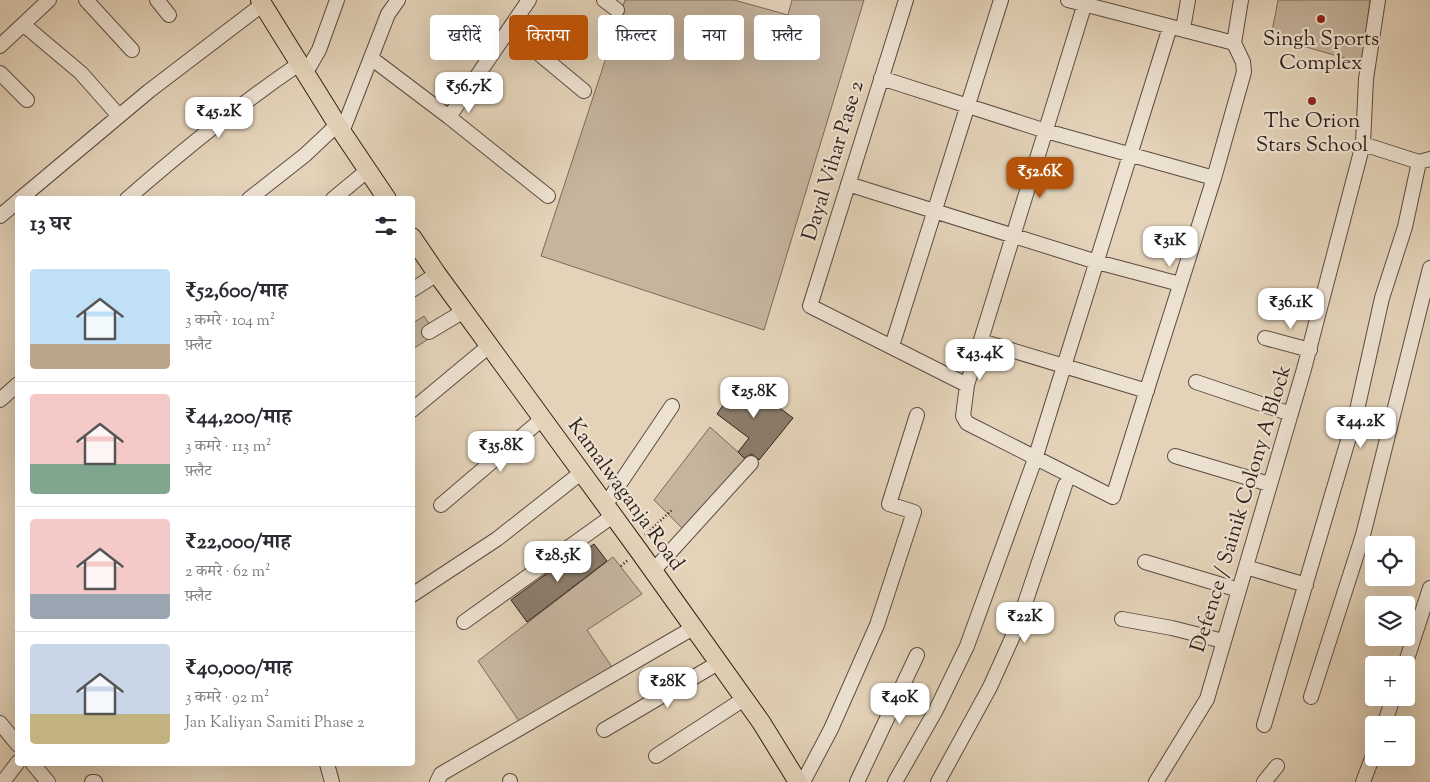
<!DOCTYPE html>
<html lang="hi">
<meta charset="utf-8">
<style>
body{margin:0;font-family:"Sorts Mill Goudy","Noto Serif Devanagari",serif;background:#f2f2f3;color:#2b2b33;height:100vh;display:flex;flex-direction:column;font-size:19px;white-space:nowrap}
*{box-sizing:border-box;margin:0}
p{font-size:16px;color:#7c7c81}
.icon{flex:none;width:28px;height:28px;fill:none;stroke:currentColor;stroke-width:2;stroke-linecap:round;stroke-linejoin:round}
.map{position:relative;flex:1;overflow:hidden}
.details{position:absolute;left:15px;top:196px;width:400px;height:570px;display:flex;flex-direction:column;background:#fff;border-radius:5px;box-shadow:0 5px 20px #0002}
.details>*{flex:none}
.top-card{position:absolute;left:430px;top:15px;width:475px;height:45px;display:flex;gap:10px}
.tools{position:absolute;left:1365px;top:536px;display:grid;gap:10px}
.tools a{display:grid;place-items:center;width:50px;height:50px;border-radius:5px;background:#fff;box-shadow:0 5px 20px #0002;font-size:25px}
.price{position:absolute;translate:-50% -42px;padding:0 11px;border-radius:10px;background:#fff;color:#222;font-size:16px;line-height:32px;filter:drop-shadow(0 1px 2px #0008)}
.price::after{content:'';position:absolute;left:50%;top:30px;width:15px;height:11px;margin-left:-8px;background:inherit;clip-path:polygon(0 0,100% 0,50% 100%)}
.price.active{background:#b45309;color:#fff}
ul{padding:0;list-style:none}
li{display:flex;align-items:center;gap:15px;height:125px;padding:0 15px}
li+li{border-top:1px solid #e1e1e2}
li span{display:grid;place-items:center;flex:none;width:140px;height:100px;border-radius:5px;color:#555}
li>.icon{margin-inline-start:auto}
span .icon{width:60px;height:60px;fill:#fffc;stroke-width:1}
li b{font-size:21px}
h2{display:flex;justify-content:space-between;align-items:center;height:60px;padding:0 15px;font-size:21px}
.tag{padding:0 18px;border-radius:5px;background:#fff;box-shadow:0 5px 20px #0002;font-size:18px;line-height:45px}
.tag.active{background:#b45309;color:#fff}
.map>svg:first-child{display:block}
.green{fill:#c5b49e;stroke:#7a6a5c}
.building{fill:#8d7d6d;stroke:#2f1f1a}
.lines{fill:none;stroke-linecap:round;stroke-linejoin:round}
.minor-casing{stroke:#5c4c42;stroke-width:16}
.major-casing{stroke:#2f1f1a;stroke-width:20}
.path{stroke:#2f1f1a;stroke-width:2.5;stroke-dasharray:1 2.5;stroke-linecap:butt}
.minor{stroke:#ede2d2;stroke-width:14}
.major{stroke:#e4d3b9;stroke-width:18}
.poi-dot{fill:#8f2418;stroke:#ede2d2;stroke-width:2}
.labels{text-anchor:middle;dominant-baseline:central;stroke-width:4.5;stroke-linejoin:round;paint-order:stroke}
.poi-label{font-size:21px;fill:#2f1f1a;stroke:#ede2d2}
.street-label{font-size:21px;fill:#2f1f1a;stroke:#ede2d2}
</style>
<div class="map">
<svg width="1430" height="782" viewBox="0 0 1430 782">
<rect width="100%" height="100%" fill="#e4d3b9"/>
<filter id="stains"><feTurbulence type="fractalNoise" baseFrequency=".004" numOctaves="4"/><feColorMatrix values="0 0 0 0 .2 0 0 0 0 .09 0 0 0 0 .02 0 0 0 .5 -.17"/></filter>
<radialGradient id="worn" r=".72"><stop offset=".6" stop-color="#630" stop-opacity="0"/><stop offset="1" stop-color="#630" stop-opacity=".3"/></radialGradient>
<path class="green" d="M 625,0 L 734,0 L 788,15 L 792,0 L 864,0 L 764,330 L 541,256 Z
M 1278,0 L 1370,0 L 1362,63 L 1271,37 Z
M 424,316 L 436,334 L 413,349 L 413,323 Z
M 710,427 L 748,461 L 684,530 L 654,500 Z
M 613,557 L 642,594 L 587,630 L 614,670 L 521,724 L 478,661 Z"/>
<path class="building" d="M 741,379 L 793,418 L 759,460 L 752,454 L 744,458 L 738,452 L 749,438 L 717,414 Z
M 594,544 L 607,561 L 527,622 L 511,600 L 571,556 L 573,559 Z"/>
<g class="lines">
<defs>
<path id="minor" d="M 86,0 L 132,50
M 157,0 L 169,15
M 604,0 L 617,10
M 906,0 L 810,306 L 967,385 L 963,416 L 967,423 L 1113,497 L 1214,178 L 1244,72 L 1243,62 L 1234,43 L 1068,0
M 24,25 L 81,73 L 119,116
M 509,29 L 584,91
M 1183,29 L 1188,0
M 1234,43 L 1241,0
M 0,46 L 49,0
M 371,58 L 449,117 L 548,196
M 0,73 L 27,100
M 305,74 L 319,50 L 337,0
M 881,78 L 1046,131 L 1214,178
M 449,117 L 529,0
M 342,132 L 388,14 L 398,0
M 1363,144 L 1419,162 L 1430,159
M 848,184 L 1097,262 L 1180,284
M 20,199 L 149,91 L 263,4
M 127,199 C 183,150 237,106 299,64
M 249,199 L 305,155 L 338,124
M 333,199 L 368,170
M 0,216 L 18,201
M 412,290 L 437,274
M 429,332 L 464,311
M 1265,338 L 1310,350
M 981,341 L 1147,391
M 892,346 L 1001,0
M 1196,382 L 1291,414
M 967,385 L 1086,0
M 0,400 L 18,384
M 412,410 L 489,346
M 1175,456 L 1269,484
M 606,504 L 672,406
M 441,505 L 542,419
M 1145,562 L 1239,590
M 1246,567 L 1306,585
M 653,571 L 751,463
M 412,595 L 497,539 L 582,472
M 1122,619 L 1172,628 L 1223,641
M 464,622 L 614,515
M 1405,665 L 1430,588
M 1311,697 L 1363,535 L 1430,268
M 0,723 L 18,745
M 1264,725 L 1357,410 L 1382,298 L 1405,227 L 1419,162
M 1384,725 L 1393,698
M 604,730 L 718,663
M 656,756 L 744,699
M 33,764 L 48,782
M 327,764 L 332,782
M 510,781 L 510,782
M 3,782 L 18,762
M 92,782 L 95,782
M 437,782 L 441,774 L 693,628
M 803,782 L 831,729 L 877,625 L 914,512 L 889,504 L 917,415
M 857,782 L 917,655
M 895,782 L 936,710 L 967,646 L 1035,459 L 1170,27
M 938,782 L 990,687 L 1017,627 L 1065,485
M 1156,782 L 1207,699 L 1304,369 L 1363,144 L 1366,79 L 1378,0
M 1264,782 L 1277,766
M 1363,782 L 1374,753"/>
<path id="major" d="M 260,0 L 342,132 L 387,199
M 412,237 L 437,274 L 639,551 L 761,722 L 798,782"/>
</defs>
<use href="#minor" class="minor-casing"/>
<use href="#major" class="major-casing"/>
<path class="path" d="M 645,535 L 673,509
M 621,566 L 628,560"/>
<use href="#minor" class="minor"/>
<use href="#major" class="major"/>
</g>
<g class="poi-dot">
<circle cx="1321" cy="19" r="5"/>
<circle cx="1312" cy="101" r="5"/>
</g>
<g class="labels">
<g class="poi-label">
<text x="1321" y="40">Singh Sports<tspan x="1321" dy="24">Complex</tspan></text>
<text x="1312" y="122">The Orion<tspan x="1312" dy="24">Stars School</tspan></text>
</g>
<g class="street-label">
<text transform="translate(834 161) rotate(-73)">Dayal Vihar Pase 2</text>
<text transform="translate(625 495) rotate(54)">Kamalwaganja Road</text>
<text transform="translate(1242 509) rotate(-73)">Defence / Sainik Colony A Block</text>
</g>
</g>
<rect width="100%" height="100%" filter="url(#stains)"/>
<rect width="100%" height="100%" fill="url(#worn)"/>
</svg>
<div class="tools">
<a><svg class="icon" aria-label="locate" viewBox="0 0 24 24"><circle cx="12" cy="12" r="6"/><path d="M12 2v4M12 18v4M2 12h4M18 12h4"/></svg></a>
<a><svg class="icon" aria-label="layers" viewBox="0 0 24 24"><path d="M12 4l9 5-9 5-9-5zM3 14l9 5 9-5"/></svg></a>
<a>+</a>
<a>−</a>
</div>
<b class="price" style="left:469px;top:114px">₹56.7K</b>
<b class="price" style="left:219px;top:139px">₹45.2K</b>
<b class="price active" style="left:1040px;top:199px">₹52.6K</b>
<b class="price" style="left:1170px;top:268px">₹31K</b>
<b class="price" style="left:1291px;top:330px">₹36.1K</b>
<b class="price" style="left:980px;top:381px">₹43.4K</b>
<b class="price" style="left:754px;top:419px">₹25.8K</b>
<b class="price" style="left:1361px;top:449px">₹44.2K</b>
<b class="price" style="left:501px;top:473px">₹35.8K</b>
<b class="price" style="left:558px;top:583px">₹28.5K</b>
<b class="price" style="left:1025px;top:644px">₹22K</b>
<b class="price" style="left:668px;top:709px">₹28K</b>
<b class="price" style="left:900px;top:725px">₹40K</b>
<div class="top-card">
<a class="tag">खरीदें</a>
<a class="tag active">किराया</a>
<a class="tag">फ़िल्टर</a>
<a class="tag">नया</a>
<a class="tag">फ़्लैट</a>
</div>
<section class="details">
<h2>13 घर<svg class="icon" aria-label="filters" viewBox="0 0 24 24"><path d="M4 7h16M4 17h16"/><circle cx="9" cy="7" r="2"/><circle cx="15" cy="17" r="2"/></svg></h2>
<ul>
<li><span style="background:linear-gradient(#bfe0f5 75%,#b9a48a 0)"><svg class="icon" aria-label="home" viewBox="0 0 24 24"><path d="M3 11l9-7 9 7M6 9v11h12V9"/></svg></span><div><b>₹52,600/माह</b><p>3 कमरे · 104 m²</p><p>फ़्लैट</p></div></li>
<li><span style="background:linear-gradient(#f6c9c9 70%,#7fa58c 0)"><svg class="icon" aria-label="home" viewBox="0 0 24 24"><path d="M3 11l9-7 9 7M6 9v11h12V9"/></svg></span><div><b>₹44,200/माह</b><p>3 कमरे · 113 m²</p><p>फ़्लैट</p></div></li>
<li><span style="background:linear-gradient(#f6c9c9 75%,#9aa5b1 0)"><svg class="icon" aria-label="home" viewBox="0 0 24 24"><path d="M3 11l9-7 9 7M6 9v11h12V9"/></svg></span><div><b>₹22,000/माह</b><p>2 कमरे · 62 m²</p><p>फ़्लैट</p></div></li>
<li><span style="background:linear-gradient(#c9d6e8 70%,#c2b280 0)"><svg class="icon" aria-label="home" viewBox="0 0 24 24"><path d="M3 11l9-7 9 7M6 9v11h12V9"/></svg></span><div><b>₹40,000/माह</b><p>3 कमरे · 92 m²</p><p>Jan Kaliyan Samiti Phase 2</p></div></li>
</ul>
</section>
</div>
